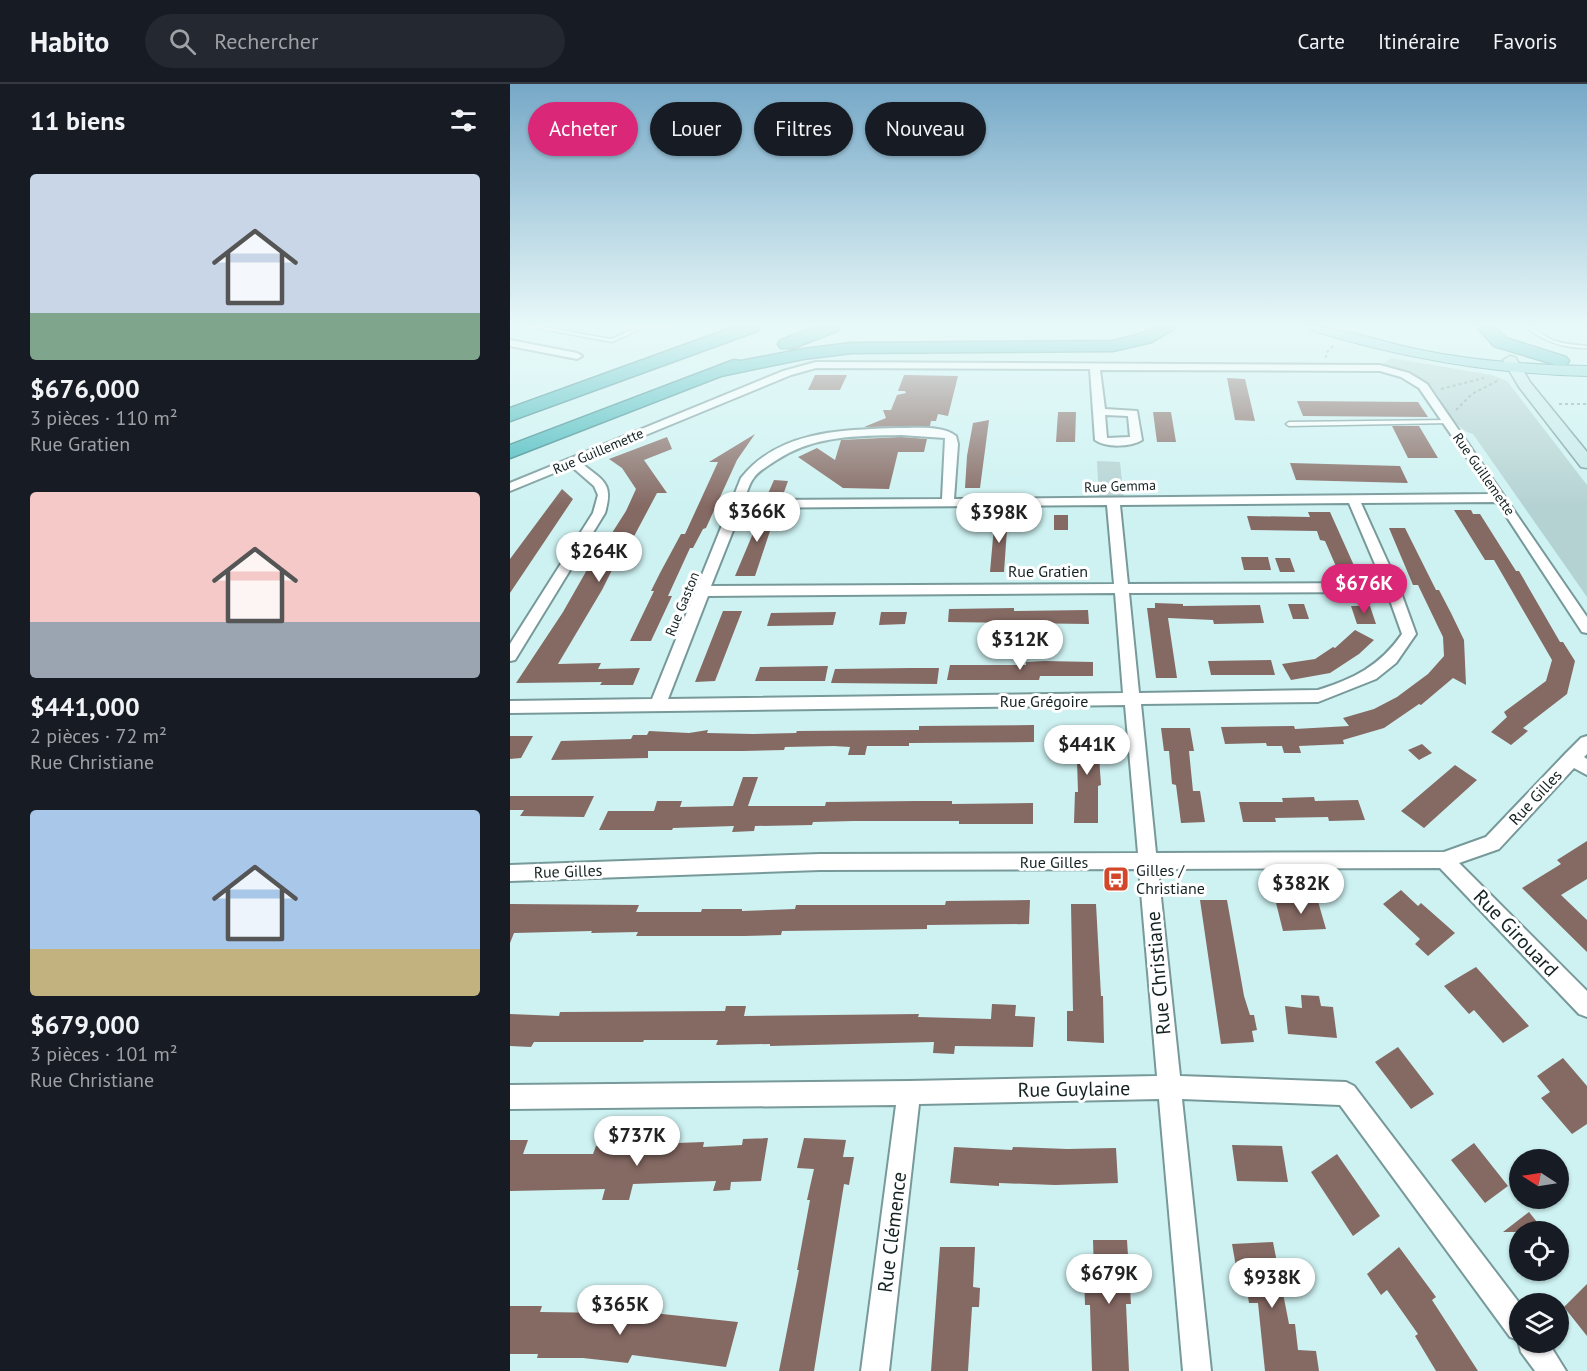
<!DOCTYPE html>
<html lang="fr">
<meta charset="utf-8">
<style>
body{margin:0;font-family:"PT Sans",sans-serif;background:#242831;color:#f1f3f6;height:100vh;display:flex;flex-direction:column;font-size:22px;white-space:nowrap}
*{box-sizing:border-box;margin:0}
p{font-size:20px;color:#9ea1a6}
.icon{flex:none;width:33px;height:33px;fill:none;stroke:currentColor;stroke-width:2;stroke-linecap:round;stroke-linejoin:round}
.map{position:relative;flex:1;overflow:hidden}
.sheet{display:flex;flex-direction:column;background:#171b24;width:510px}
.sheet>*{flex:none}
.banner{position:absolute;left:18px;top:18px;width:570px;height:54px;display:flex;gap:12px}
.needle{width:39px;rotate:282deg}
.buttons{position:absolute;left:999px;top:1065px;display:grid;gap:12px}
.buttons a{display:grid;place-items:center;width:60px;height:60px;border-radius:50%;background:#171b24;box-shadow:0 2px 4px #0004;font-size:30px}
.price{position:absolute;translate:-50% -51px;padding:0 14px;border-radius:21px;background:#fff;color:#222;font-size:20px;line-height:39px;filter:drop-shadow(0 2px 3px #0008)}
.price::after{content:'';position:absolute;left:50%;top:36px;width:18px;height:14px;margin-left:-9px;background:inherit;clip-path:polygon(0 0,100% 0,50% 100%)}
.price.active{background:#db2777;color:#fff}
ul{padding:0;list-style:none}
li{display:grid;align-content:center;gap:12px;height:318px;padding:0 30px}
li span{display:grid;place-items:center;height:186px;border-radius:6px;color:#555}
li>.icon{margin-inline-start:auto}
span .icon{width:108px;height:108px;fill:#fffc;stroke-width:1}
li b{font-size:26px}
h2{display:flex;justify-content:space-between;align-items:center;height:72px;padding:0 30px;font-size:26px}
.pill{padding:0 21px;border-radius:27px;background:#171b24;box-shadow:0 2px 4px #0004;font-size:21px;line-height:54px}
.pill.active{background:#db2777;color:#fff}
header{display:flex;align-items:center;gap:36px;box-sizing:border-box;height:84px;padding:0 30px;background:#171b24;border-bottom:2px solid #363941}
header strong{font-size:28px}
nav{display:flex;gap:33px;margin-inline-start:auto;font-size:21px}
.search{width:420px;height:54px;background:#242831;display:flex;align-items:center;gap:15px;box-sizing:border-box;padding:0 21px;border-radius:33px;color:#9ea1a6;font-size:22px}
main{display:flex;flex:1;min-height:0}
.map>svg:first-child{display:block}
.green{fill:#b5d2d2}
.building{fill:#856963}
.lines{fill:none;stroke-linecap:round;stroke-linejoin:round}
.lane-casing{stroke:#78999a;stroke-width:3}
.street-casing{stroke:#78999a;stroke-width:4}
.secondary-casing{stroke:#78999a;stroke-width:3}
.primary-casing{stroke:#348486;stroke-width:2}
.highway-casing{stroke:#348486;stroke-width:3}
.path{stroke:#86a1a1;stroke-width:2;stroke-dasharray:3 3;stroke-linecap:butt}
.lane{fill:#fff;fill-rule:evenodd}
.street{fill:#fff;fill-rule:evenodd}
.secondary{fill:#c8eaeb;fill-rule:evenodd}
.primary{fill:#90d5d7;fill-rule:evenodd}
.highway{fill:#46b9bc;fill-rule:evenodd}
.labels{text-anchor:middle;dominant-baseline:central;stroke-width:6;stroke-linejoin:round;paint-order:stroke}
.far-street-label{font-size:14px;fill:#142222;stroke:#fff}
.street-label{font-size:16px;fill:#142222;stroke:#fff}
.poi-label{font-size:16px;fill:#142222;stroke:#fff;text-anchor:start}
.near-street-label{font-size:20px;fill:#142222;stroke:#fff}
</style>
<header>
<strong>Habito</strong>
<div class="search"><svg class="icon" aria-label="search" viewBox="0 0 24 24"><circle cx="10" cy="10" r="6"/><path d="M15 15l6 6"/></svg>Rechercher</div>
<nav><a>Carte</a><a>Itinéraire</a><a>Favoris</a></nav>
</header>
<main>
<section class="sheet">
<h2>11 biens<svg class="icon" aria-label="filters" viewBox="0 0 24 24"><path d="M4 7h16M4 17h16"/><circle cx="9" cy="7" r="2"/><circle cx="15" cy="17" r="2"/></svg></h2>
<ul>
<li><span style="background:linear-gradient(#c9d6e8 75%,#7fa58c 0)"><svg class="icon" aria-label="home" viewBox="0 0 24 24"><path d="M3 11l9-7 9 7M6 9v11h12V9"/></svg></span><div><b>$676,000</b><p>3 pièces · 110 m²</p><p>Rue Gratien</p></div></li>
<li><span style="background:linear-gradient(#f6c9c9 70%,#9aa5b1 0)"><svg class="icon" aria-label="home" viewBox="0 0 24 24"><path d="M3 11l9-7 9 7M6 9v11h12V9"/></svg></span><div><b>$441,000</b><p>2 pièces · 72 m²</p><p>Rue Christiane</p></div></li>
<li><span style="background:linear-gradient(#a9c7e8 75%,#c2b280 0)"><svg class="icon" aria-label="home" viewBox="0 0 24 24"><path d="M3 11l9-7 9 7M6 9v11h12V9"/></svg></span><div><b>$679,000</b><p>3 pièces · 101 m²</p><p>Rue Christiane</p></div></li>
</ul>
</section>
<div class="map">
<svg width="1077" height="1287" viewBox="0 0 1077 1287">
<rect width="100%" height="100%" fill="#cef2f2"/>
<path class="green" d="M 881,274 L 982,291 L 997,297 L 1077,401 L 1077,513 L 963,350 C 941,345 934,312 916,298 C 904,288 887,284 872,281 Z
M 587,377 L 610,378 L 614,416 L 589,418 Z"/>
<path class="building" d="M 305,291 L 337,291 L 330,306 L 298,306 Z
M 394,291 L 448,292 L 438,332 L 428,330 L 426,337 L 421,337 L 420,342 L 354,343 L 376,334 L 373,326 L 381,326 L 387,311 L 396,309 L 395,307 L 388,307 Z
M 717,294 L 735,295 L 745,337 L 725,336 Z
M 787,317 L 908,318 L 918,333 L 793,332 Z
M 548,328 L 566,328 L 565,358 L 546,358 Z
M 643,328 L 661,328 L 666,358 L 647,358 Z
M 479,336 L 470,404 L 455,404 L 457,372 L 463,339 Z
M 882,342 L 909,342 L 928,374 L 898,374 Z
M 245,350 L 227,376 L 196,444 L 193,445 L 183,464 L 180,464 L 158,512 L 162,512 L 141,557 L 120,557 L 144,507 L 141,507 L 150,489 L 171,450 L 175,450 L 208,378 L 199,378 Z
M 157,353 L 162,365 L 134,376 L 157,409 L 147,409 L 121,458 L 116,458 L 92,506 L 48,580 L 91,579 L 88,585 L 130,584 L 123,601 L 90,601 L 92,598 L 6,599 L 53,528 L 90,463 L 93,463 L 116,427 L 126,405 L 112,384 L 99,375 Z
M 391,353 L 417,355 L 414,368 L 388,368 L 379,405 L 333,404 L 288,373 L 307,364 L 325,376 L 331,356 Z
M 780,379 L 890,382 L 898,399 L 786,396 Z
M 264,396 L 278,397 L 272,414 L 256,414 Z
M 52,405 L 63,415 L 0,509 L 0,475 Z
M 250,426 L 267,426 L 245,492 L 225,492 L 244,447 L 239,447 L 244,432 L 248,432 Z
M 944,426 L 961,426 L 963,430 L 970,430 L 1006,487 L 1009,487 L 1050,558 L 1053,558 L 1065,577 L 1057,610 L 1013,644 L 1018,647 L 1001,661 L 981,648 L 997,633 L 994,628 L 1036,597 L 1042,576 L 984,476 L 975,476 Z
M 798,428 L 820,428 L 846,486 L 828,487 L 815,457 L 810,456 L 807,447 L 741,446 L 737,432 L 800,433 Z
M 485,431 L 498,431 L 494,488 L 480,488 Z
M 544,431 L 558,431 L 558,446 L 544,446 Z
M 879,444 L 895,444 L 926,506 L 929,506 L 941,529 L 954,556 L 956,601 L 943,594 L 911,621 L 909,620 L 874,644 L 833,656 L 834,660 L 789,662 L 791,669 L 774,669 L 772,662 L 757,662 L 756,659 L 715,660 L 711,643 L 784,642 L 785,645 L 839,642 L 833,634 L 864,625 L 887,613 L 918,590 L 934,572 L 933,553 L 908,501 L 903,501 Z
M 731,473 L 758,473 L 761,486 L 734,486 Z
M 765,474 L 780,474 L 785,488 L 770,488 Z
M 645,519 L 673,520 L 673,522 L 750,521 L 754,539 L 704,540 L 703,536 L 658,534 L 667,594 L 646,594 L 637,524 L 645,524 Z
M 778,520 L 794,520 L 799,535 L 783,535 Z
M 841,522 L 860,522 L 866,540 L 847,540 Z
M 504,524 L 504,527 L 578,526 L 579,540 L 438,538 L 439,525 Z
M 213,527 L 232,527 L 205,597 L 185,598 Z
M 326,528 L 323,541 L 257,542 L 261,529 Z
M 371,528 L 397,528 L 395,540 L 369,541 Z
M 845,546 L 864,556 L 849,570 L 820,589 L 781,596 L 772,580 L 805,575 L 823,563 L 825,564 Z
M 761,576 L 765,591 L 701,591 L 698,577 Z
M 535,577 L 583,578 L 583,592 L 530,592 L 529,596 L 437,596 L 440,581 L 516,581 L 516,578 Z
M 318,582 L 315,597 L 245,597 L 250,583 Z
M 401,584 L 429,584 L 427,600 L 321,599 L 325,585 Z
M 524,641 L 524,658 L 399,659 L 399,662 L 357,662 L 355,671 L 338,671 L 340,663 L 324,662 L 275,663 L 274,666 L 232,667 L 138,667 L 138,674 L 41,676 L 51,657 L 121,655 L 123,651 L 137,651 L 139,647 L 179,649 L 198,646 L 197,649 L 243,650 L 286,649 L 287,647 L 409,646 L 409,642 Z
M 566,644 L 587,644 L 591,701 L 588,702 L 588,739 L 564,739 L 565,708 L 568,708 Z
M 651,644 L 680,644 L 684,667 L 679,667 L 683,707 L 690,707 L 695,738 L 671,739 L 666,701 L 662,700 L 659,667 L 654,667 Z
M 0,652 L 23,652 L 11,674 L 0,675 Z
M 912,660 L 922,669 L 909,676 L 898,666 Z
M 945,681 L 967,696 L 914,744 L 891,727 Z
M 233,693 L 248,693 L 238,722 L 315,722 L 316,718 L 406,717 L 442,717 L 442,720 L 523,719 L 523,740 L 449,740 L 449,737 L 344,737 L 303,738 L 302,741 L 245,742 L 244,747 L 222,748 L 224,742 L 163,744 L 162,746 L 89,746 L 98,727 L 144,727 L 147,717 L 172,717 L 170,723 L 223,722 Z
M 0,712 L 84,712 L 74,733 L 10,732 L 14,726 L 0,726 Z
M 804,713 L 805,717 L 848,716 L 855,736 L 819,737 L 818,733 L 765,734 L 766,738 L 733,738 L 729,718 L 773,718 L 772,714 Z
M 1077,757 L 1077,795 L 1051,811 L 1077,836 L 1077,868 L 1012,804 L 1051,780 L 1047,776 Z
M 891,806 L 908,822 L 911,819 L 945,849 L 918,872 L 905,860 L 910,855 L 873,820 Z
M 807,814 L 816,845 L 773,847 L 766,819 Z
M 520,816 L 519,840 L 417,841 L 417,845 L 272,847 L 271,851 L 234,852 L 126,852 L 128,848 L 81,849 L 82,847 L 4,849 L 0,859 L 0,820 L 129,821 L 126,828 L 191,828 L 192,825 L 232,825 L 232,827 L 285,825 L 286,821 L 435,821 L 436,817 Z
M 690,816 L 717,816 L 734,912 L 740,931 L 744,931 L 747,946 L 742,947 L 744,958 L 711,960 Z
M 561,820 L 586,820 L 591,912 L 593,912 L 594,959 L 557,957 L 557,927 L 563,927 Z
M 966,883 L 1019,942 L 993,959 L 964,926 L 959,930 L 934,902 Z
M 791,911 L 809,912 L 811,922 L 823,923 L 827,954 L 778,950 L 775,922 L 792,924 Z
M 482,920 L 506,921 L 505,932 L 525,933 L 523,963 L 445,962 L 444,970 L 423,969 L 424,958 L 260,962 L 260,960 L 206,961 L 208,956 L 134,956 L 133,958 L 24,958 L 21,963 L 0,962 L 0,930 L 49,932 L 50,928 L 215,927 L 216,922 L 236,922 L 234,932 L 409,930 L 408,933 L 481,935 Z
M 888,963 L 924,1010 L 901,1025 L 865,978 Z
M 1053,974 L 1077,1002 L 1077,1040 L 1062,1050 L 1031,1014 L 1040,1008 L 1027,992 Z
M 258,1054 L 251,1097 L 221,1098 L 220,1106 L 203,1107 L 206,1097 L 123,1100 L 119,1116 L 92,1116 L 95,1105 L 0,1107 L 0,1056 L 18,1056 L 13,1070 L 83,1070 L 86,1062 L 194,1058 L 193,1063 L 232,1061 L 233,1055 Z
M 294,1054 L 336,1056 L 333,1073 L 344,1073 L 339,1101 L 334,1100 L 304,1287 L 269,1287 L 289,1186 L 287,1186 L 300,1116 L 297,1116 L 304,1085 L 287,1084 Z
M 964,1059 L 998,1102 L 975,1119 L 941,1076 Z
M 722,1061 L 772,1062 L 778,1098 L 727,1097 Z
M 444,1063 L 502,1066 L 503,1063 L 557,1065 L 606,1064 L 608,1099 L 545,1101 L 489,1099 L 489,1102 L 440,1099 Z
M 827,1070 L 870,1132 L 843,1152 L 801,1088 Z
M 1019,1128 L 1035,1148 L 993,1148 Z
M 583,1156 L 617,1156 L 621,1220 L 616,1220 L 619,1287 L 582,1287 L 580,1221 L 575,1221 L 574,1189 L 584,1189 Z
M 763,1158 L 779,1240 L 785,1240 L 788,1266 L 806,1267 L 809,1287 L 755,1287 L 748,1219 L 739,1219 L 735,1194 L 728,1194 L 722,1160 Z
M 430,1163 L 465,1163 L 463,1203 L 470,1204 L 469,1223 L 462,1223 L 458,1287 L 421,1287 Z
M 889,1163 L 926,1213 L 922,1216 L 968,1287 L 926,1287 L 905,1252 L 908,1250 L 877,1206 L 871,1211 L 857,1190 Z
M 1077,1200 L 1077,1252 L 1054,1223 Z
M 0,1222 L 32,1222 L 30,1228 L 104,1229 L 105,1225 L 228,1238 L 216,1283 L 122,1271 L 118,1279 L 73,1274 L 27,1274 L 28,1270 L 0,1270 Z"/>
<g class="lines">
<defs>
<path id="lane" d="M 21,243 L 32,243 L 101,255 L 129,243 L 135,243 L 102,258 Z
M 1016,243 C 1025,243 1034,252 1042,256 C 1054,260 1065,261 1077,262 L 1077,264 C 1054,264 1034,258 1016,243 Z
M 938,336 L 940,337 L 940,339 L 779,342 L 776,340 L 779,338 Z"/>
<path id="street" d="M 0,256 L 67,269 L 72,272 L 67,275 L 0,262 Z
M 306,278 L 870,281 L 899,289 L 917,300 L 1077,533 L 1077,549 L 1072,548 L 987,418 L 851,419 L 889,503 L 906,550 L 886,579 L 866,595 L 808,618 L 631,620 L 646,769 L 934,768 L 976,753 L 1056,669 L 1071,654 L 1077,652 L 1077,670 L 1074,673 L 1077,675 L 1077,691 L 1064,684 L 989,765 L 949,779 L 1077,907 L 1077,933 L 1069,930 L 930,784 L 648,785 L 670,992 L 836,998 L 844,1002 L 1010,1220 L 1010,1258 L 1038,1258 L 1056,1287 L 1025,1287 L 1011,1268 L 1008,1256 L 1000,1253 L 830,1021 L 672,1015 L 701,1287 L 673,1287 L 649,1015 L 409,1020 L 379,1287 L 351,1287 L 386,1021 L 0,1025 L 0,1001 L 399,997 L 647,992 L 629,785 L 310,786 L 0,797 L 0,781 L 310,770 L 628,769 L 615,621 L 0,629 L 0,617 L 142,615 L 231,394 C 269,346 333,346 388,344 C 404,344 433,341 446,352 L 448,360 L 444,415 L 982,410 L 909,304 L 891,293 L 870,287 L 590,286 L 595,325 L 627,327 L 632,356 C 621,363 596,364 585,356 L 580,285 L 306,284 L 281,291 L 70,378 C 93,397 104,398 95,429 L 5,576 L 0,577 L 0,560 L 83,429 L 88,411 L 84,402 L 61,382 L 0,407 L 0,399 L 273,287 ZM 595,331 L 618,332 L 620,353 L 597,354 ZM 391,351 L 435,354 L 432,415 L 234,416 C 237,409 239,400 243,395 C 248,387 258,382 265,377 C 304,351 346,352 391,351 ZM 839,419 L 873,499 L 618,500 L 610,421 ZM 597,421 L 604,500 L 201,502 L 232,424 ZM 877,508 L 892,550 C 870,582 843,595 808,606 L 629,609 L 619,509 ZM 605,509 L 613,609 L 158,615 L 198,512 Z"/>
<path id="secondary" d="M 1000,272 L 1005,273 L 1020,298 L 1077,368 L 1077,384 L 1071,383 L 1009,303 L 993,276 Z"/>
<path id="primary" d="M 798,243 C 835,243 870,258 906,265 C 963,277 1020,281 1077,282 L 1077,292 C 982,290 891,274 800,246 Z"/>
<path id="highway" d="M 224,243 L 249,243 L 247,247 L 0,337 L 0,324 Z
M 305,243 L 329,243 L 327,247 L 283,264 L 271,264 L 268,260 L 271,256 Z
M 645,243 L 667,243 L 642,258 L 603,267 L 342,269 L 293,275 L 211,292 L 0,374 L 0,361 L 224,276 L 231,277 L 293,265 L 342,259 L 603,257 L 630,250 Z
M 967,243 L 985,243 L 996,254 L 1056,273 L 1059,277 L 1056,281 L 1050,282 L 984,262 Z"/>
</defs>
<use href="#lane" class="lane-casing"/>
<use href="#street" class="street-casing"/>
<use href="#secondary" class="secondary-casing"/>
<use href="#primary" class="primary-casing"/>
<use href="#highway" class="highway-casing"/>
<path class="path" d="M 141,243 L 160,243
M 816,274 L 816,269 L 825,260
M 931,305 L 974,294
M 1049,320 L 1077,320
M 946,326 L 962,310 L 989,296"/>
<use href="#lane" class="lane"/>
<use href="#street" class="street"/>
<use href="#secondary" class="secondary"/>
<use href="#primary" class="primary"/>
<use href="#highway" class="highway"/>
</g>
<linearGradient id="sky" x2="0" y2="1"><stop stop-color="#76a8c7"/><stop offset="0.57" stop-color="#e9f9f9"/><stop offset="1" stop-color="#e9f9f9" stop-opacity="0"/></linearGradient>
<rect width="1077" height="423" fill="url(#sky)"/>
<defs>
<symbol id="bus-square" viewBox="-11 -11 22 22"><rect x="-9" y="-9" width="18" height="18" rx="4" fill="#d2472a" stroke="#fff"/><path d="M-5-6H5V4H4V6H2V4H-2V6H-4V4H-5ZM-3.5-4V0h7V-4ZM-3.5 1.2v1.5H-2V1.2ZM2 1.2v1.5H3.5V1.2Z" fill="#fff"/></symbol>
</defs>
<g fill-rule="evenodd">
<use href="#bus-square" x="591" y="780" width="30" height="30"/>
</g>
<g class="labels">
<g class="far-street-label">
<text transform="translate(88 367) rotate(-23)">Rue Guillemette</text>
<text transform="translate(974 390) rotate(55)">Rue Guillemette</text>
<text transform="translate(610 402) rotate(-2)">Rue Gemma</text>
<text transform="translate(172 520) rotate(-68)">Rue Gaston</text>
</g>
<g class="street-label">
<text x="538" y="487">Rue Gratien</text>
<text x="534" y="617">Rue Grégoire</text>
<text transform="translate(1025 713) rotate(-47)">Rue Gilles</text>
<text x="544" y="778">Rue Gilles</text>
<text transform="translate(58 787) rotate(-2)">Rue Gilles</text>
</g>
<g class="poi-label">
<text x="626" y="786">Gilles /<tspan x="626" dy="18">Christiane</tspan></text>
</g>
<g class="near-street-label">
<text transform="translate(1006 849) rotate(46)">Rue Girouard</text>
<text transform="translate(648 889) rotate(-95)">Rue Christiane</text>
<text transform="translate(564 1005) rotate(-1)">Rue Guylaine</text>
<text transform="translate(382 1148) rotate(-83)">Rue Clémence</text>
</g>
</g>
</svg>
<div class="buttons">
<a><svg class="needle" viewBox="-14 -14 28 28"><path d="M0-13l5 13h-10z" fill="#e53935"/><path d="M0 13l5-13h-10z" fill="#9ea1a6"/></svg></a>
<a><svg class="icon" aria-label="locate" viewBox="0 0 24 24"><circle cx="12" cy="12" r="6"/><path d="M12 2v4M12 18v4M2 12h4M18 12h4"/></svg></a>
<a><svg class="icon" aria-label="layers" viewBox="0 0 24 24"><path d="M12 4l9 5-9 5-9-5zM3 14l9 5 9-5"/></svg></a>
</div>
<b class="price" style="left:247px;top:459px">$366K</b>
<b class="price" style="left:489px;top:460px">$398K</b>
<b class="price" style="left:89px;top:499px">$264K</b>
<b class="price active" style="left:854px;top:531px">$676K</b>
<b class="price" style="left:510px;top:587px">$312K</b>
<b class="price" style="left:577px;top:692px">$441K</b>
<b class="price" style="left:791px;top:831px">$382K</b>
<b class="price" style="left:127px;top:1083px">$737K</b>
<b class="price" style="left:599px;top:1221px">$679K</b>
<b class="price" style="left:762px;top:1225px">$938K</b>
<b class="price" style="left:110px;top:1252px">$365K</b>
<div class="banner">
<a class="pill active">Acheter</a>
<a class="pill">Louer</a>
<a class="pill">Filtres</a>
<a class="pill">Nouveau</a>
</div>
</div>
</main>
